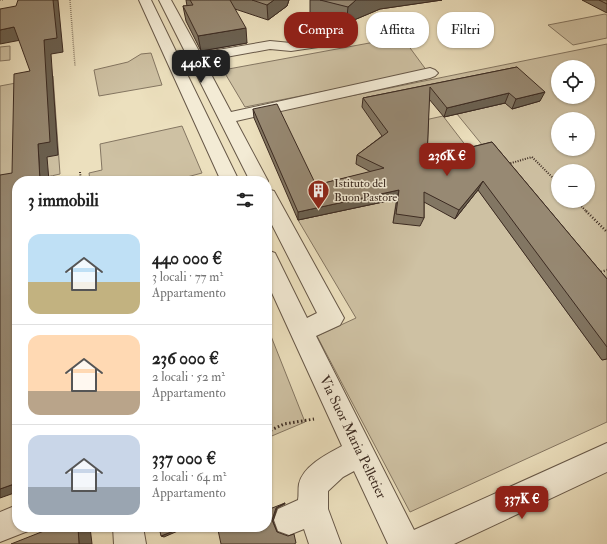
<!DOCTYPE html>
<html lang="it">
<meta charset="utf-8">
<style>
body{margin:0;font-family:"IM FELL Double Pica",serif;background:#f6f6f6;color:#222;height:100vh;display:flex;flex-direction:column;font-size:15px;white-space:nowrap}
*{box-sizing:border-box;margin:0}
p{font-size:13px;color:#767676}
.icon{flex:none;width:22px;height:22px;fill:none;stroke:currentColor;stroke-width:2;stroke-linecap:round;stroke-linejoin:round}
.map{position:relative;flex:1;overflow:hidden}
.drawer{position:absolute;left:12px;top:176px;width:260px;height:356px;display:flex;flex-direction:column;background:#fff;border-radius:16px;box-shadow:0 1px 3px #0004}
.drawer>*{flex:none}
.banner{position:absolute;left:284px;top:12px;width:263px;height:36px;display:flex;gap:8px}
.buttons{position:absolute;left:551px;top:60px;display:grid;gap:8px}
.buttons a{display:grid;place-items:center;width:44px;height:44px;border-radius:50%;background:#fff;box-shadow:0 1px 3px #0004;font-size:20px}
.price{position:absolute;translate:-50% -34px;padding:0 9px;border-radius:8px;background:#8f2418;color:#fff;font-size:13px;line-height:26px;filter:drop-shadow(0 1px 2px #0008)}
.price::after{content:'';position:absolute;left:50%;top:24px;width:12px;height:9px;margin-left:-6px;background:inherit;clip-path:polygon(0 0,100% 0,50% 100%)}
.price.on{background:#222;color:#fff}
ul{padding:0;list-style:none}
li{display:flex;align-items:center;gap:12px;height:100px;padding:0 16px}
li+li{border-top:1px solid #e0e0e0}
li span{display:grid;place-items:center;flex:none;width:112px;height:80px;border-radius:12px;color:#555}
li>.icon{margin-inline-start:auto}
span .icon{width:48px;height:48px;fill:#fffc;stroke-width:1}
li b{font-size:17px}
h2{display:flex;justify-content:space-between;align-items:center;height:48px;padding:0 16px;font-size:17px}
.pill{padding:0 14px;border-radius:16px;background:#fff;box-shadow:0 1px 3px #0004;font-size:14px;line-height:36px}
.pill.on{background:#8f2418;color:#fff}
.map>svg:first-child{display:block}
.green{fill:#cec1a3;stroke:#847662;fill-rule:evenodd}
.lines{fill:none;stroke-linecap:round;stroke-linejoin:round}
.minor-casing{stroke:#675848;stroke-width:2}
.path-far3{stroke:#3b2a21;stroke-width:1.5;stroke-dasharray:0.5 1.5;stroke-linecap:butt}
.path-far2{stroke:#3b2a21;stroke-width:2;stroke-dasharray:1 1.5;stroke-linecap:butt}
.path-far1{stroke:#3b2a21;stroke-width:2.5;stroke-dasharray:1 2;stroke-linecap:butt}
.path{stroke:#3b2a21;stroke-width:3;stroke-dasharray:1.5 2.5;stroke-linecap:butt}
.minor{fill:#f3ebd5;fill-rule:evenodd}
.wall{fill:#827663;stroke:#3b2a21}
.shaded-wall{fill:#6a6050;stroke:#3b2a21}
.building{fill:#978973;stroke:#3b2a21}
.labels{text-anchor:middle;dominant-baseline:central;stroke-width:3;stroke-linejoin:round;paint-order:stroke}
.poi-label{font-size:12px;fill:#3b2a21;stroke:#f3ebd5;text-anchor:start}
.near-street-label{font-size:14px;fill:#3b2a21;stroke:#f3ebd5}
</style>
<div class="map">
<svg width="607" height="544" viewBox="0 0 607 544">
<rect width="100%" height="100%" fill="#ece0be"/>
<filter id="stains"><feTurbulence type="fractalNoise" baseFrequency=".005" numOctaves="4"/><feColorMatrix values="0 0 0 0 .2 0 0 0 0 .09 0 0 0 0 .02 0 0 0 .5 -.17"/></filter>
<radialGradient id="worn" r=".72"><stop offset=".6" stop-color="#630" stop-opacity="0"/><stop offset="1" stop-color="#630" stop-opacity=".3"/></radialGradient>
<path class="green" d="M 605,14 L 607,15 L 607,38 L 573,45 L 548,25 Z
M 402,37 L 427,71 L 245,107 L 223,70 Z
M 607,44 L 607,298 L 457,114 L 505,103 L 512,108 L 513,76 L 362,107 L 398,126 L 443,116 L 473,155 L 378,175 L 316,194 L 276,111 ZM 558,67 L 588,67 L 588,97 L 558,97 ZM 558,119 L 588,119 L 588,149 L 558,149 ZM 558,171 L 588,171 L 588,201 L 558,201 Z
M 10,46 L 10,60 L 0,61 L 0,47 Z
M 151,53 L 162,85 L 99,96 L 94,70 L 128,62 L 141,54 Z
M 53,76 L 60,174 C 40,179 19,180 0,188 L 0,86 Z
M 182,126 L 202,173 L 187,177 L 188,181 L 90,181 L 89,173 L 102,170 L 100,144 Z
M 471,180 L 602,360 L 607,359 L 607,422 L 410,512 L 317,336 L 356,318 L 298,220 L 387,201 L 396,202 L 393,223 L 421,200 Z
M 267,326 L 305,422 L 267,438 Z"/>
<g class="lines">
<defs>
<path id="minor" d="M 139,0 L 151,0 L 239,181 L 221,181 Z
M 159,0 L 171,0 L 200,53 L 270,41 L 291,43 L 320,39 L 325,40 L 327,43 L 325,46 L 291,51 L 270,49 L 204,61 L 231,112 L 430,68 L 435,70 L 438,73 L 435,76 L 430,78 L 236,121 L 268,181 L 267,184 L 267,181 L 250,181 Z
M 267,189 L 274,191 L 344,318 L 340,325 L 316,336 L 414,530 L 607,443 L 607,472 L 454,544 L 388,544 L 354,471 L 343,477 L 328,491 L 328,509 L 341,544 L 309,544 L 304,529 L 289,535 L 278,531 L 274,520 L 278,509 L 298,500 C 299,495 298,489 299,484 C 303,466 327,454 342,446 L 267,282 L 267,250 L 275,253 L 307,318 L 317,313 L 267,215 Z
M 17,505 L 17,527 L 29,527 L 28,531 L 0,542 L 0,512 Z
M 113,527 L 143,527 L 146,544 L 114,544 Z"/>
</defs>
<use href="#minor" class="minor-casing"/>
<path class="path-far3" d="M 0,0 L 3,0
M 70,0 L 75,66"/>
<path class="path-far2" d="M 508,164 L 532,157 L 558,183
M 80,172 L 81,181
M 576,201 L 587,212"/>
<path class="path-far1" d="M 586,211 L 607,232
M 598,273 L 607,270"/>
<path class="path" d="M 267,432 L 284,424 L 314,419"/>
<use href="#minor" class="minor"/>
</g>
<path class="wall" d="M 186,0 L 289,0 L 287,6 L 268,20 L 235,9 L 247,43 L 201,51 L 186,21 L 183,6 L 187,6 Z
M 310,0 L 442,0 L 380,9 L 354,20 L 346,27 L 310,18 Z
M 582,0 L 607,0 L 607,13 Z
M 517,67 L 540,101 L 512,109 L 505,103 L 444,117 L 429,99 L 427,158 L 492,142 L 607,279 L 607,359 L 602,360 L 478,190 L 455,219 L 424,202 L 424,218 L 420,226 L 393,223 L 397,199 L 298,220 L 254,118 L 253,109 L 316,185 L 371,172 L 356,164 L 357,155 L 382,136 L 362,107 L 363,98 Z"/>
<path class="shaded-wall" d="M 53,0 L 58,0 L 63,52 L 51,54 L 58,155 L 47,157 L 49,181 L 40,181 L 38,144 L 44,40 Z
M 274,0 L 289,0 L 287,6 L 268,20 L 267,5 Z
M 356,0 L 442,0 L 380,9 L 354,20 L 346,27 L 348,7 Z
M 14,27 L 21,40 L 0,44 L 0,30 Z
M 246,28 L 247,43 L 201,51 L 198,36 Z
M 545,92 L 540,101 L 512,109 L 516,99 Z
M 509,93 L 505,103 L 444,117 L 447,108 Z
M 483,181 L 478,190 L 455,219 L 459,210 Z
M 399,190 L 397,199 L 298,220 L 298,212 Z
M 17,483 L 17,492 L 0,498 L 0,489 Z
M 285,503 L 285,504 L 277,508 L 273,521 L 277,532 L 272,520 L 276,508 Z
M 78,527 L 90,527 L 92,544 L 79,544 Z
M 184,527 L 187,527 L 164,537 L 161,536 Z"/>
<path class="building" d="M 18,0 L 53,0 L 57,38 L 44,40 L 50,142 L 38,144 L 40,181 L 17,181 L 17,483 L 0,489 L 0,175 L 12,173 L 14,74 L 30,71 L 14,27 L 0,30 L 0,9 L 16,6 Z
M 190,0 L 230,0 L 246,28 L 198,36 L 183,6 L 193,5 Z
M 252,0 L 274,0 L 267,5 Z
M 320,0 L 356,0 L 348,7 Z
M 599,0 L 607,0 L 607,4 Z
M 517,67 L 545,92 L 516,99 L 509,93 L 447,108 L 430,87 L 427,158 L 492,142 L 607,279 L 607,347 L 483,181 L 459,210 L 424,192 L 424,218 L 396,214 L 399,190 L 298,212 L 253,109 L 277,104 L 316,185 L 384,168 L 357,155 L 388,132 L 363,98 Z
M 285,503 L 276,508 L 272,520 L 277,532 L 288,536 L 294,534 L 296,543 L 294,544 L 221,544 L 218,530 L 225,527 L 267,527 L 267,510 Z
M 54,527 L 78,527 L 79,544 L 11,544 Z
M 159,527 L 184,527 L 161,536 Z"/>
<defs>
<symbol id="building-pin" viewBox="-11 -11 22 30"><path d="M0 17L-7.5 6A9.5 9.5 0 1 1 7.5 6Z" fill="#8f2418" stroke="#f3ebd5"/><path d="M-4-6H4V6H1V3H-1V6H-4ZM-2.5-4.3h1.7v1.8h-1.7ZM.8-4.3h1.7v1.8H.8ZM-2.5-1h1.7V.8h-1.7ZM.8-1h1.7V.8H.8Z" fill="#fff"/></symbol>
</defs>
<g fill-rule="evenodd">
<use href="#building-pin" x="306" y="178" width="25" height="34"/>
</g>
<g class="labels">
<g class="poi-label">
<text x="334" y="183">Istituto del<tspan x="334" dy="14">Buon Pastore</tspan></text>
</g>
<g class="near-street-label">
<text transform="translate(353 437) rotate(64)">Via Suor Maria Pelletier</text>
</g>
</g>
<rect width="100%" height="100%" filter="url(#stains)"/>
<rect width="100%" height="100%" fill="url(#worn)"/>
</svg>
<div class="buttons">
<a><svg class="icon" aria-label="locate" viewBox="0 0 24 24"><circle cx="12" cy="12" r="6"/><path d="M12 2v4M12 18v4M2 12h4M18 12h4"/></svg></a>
<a>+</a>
<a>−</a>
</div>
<b class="price on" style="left:201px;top:84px">440K €</b>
<b class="price" style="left:447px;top:177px">236K €</b>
<b class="price" style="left:522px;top:520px">337K €</b>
<div class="banner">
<a class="pill on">Compra</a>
<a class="pill">Affitta</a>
<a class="pill">Filtri</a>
</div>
<section class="drawer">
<h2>3 immobili<svg class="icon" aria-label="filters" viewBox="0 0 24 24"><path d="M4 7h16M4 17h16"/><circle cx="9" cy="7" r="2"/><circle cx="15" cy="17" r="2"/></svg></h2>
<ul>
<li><span style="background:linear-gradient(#bfe0f5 60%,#c2b280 0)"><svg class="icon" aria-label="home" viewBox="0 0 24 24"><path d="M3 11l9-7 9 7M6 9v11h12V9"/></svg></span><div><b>440 000 €</b><p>3 locali · 77 m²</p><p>Appartamento</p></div></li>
<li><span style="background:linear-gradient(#ffd9b3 70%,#b9a48a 0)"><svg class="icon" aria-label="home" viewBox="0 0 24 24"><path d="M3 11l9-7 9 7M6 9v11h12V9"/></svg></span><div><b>236 000 €</b><p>2 locali · 52 m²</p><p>Appartamento</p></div></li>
<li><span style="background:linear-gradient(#c9d6e8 65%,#9aa5b1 0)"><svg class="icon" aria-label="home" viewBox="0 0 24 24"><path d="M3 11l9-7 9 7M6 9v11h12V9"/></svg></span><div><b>337 000 €</b><p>2 locali · 64 m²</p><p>Appartamento</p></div></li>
</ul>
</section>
</div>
